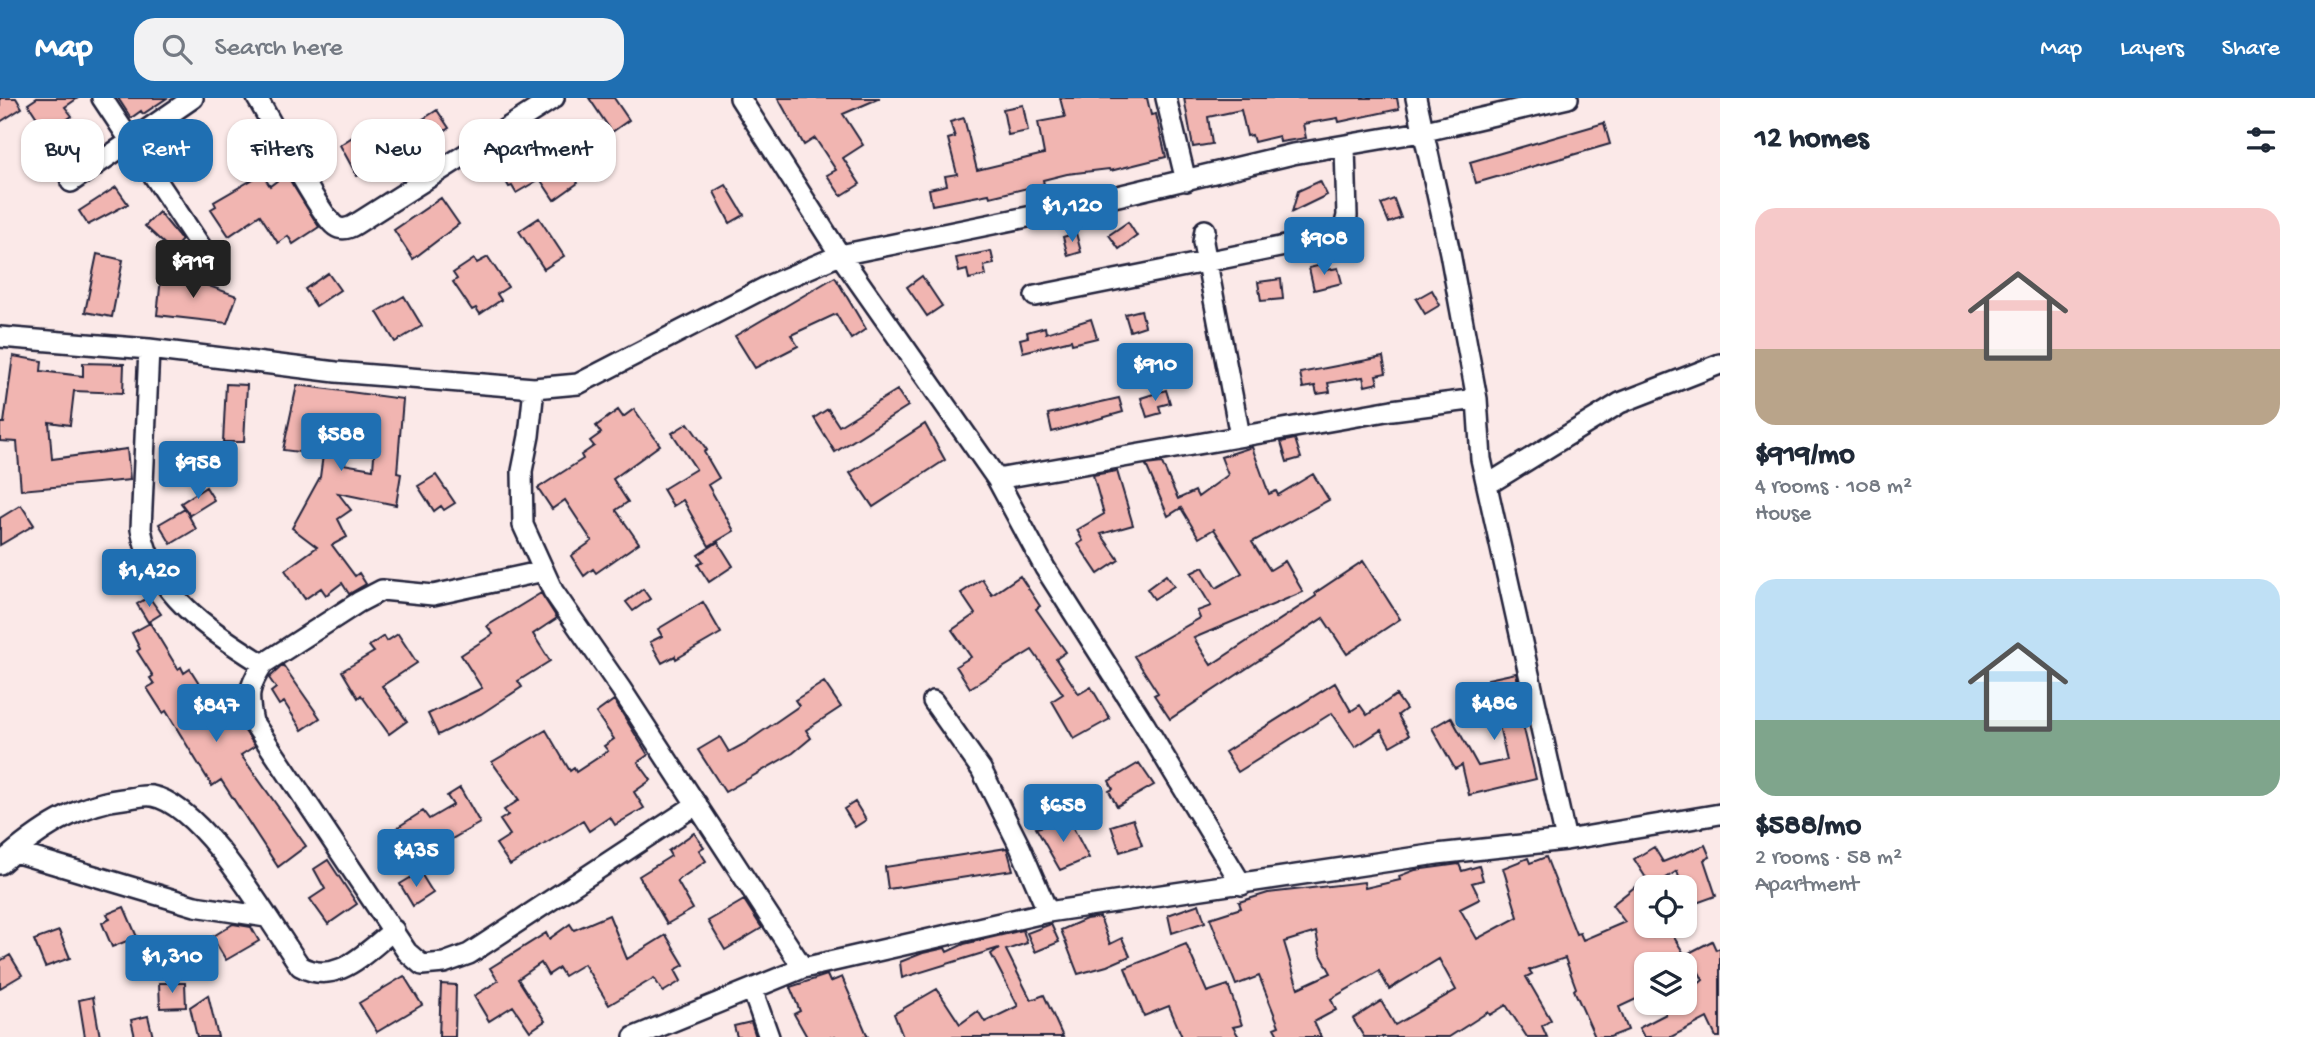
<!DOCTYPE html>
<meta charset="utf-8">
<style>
body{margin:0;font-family:"Gochi Hand",sans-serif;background:#f2f2f3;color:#1f2937;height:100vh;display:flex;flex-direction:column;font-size:26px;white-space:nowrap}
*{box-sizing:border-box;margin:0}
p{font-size:23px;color:#747a83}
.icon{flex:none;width:38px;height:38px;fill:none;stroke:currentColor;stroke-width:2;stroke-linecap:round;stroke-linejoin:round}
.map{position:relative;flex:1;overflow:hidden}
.details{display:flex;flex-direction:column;background:#fff;width:595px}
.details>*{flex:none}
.guide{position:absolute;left:21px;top:21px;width:665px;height:63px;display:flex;gap:14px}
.fabs{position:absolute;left:1634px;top:777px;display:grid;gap:14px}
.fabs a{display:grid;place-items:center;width:63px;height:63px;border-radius:14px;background:#fff;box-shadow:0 2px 5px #0004;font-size:35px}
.price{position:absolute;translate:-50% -60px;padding:0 16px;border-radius:7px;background:#1f6fb2;color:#fff;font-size:23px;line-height:46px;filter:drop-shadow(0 2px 4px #0008)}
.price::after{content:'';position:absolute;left:50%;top:42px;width:21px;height:16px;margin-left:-10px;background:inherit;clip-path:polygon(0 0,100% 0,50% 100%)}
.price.on{background:#222;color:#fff}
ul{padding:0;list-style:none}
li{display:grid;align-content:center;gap:14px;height:371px;padding:0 35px}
li span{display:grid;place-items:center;height:217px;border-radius:21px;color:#555}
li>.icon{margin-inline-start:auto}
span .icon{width:126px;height:126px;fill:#fffc;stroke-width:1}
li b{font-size:30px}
h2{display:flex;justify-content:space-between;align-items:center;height:84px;padding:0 35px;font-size:30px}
.tag{padding:0 24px;border-radius:21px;background:#fff;box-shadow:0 2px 5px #0004;font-size:24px;line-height:63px}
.tag.on{background:#1f6fb2;color:#fff}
header{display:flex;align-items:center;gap:42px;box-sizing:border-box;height:98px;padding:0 35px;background:#1f6fb2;color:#fff}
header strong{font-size:33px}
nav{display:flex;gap:38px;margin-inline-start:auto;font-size:24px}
.search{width:490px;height:63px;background:#f2f2f3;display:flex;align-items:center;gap:18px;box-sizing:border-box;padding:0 24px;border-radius:21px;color:#747a83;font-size:26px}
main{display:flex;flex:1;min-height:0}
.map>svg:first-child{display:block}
.building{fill:#f1b5b1;stroke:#22223b;stroke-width:2;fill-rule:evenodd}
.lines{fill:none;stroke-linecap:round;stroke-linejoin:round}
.street-casing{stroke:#22223b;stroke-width:24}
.street{stroke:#fff;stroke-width:19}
</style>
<header>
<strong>Map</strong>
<div class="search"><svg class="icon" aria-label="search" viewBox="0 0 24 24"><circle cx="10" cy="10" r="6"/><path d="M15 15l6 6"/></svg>Search here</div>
<nav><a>Map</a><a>Layers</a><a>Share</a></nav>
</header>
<main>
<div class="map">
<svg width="1720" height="939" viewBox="0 0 1720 939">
<rect width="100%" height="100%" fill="#fbe9e8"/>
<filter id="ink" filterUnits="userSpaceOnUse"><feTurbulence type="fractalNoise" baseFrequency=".0143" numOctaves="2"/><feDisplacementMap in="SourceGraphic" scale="14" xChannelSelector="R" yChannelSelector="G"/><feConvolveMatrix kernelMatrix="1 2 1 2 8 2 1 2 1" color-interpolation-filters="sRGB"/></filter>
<g filter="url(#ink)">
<path class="building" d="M 0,0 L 16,0 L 22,10 L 0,24 Z
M 37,0 L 78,0 L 65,9 L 72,18 L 47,35 L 28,6 Z
M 118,0 L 167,0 L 143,16 L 141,13 L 131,20 Z
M 589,0 L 614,0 L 629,22 L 612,34 Z
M 778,0 L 880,0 L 843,16 L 863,47 L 843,60 L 860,86 L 841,98 L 827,77 L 836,72 L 815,40 L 804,47 Z
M 1060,0 L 1147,0 L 1151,17 L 1156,16 L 1166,59 L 1110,73 L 1109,71 L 1067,76 L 1043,82 L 1044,86 L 990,99 L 989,96 L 932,107 L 929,91 L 947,87 L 945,78 L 957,76 L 948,41 L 955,39 L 950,24 L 964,20 L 977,72 L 1044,56 L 1038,24 L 1065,19 Z
M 1184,0 L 1397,0 L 1399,11 L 1339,24 L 1338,20 L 1303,26 L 1306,40 L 1280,44 L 1279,38 L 1254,44 L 1252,37 L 1247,38 L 1241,12 L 1208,19 L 1212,46 L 1193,49 Z
M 1023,7 L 1028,33 L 1008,37 L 1003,11 Z
M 437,12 L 449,30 L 420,48 L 409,30 Z
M 1604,25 L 1610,46 L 1476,85 L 1470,64 Z
M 533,28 L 537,36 L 549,29 L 558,43 L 554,45 L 578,85 L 554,102 L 540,81 L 516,95 L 512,88 L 509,89 L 490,55 Z
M 188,32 L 203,55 L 167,76 L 159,64 L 179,54 L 172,43 Z
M 354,38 L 359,47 L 362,45 L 376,67 L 357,78 L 340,47 Z
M 262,76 L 270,88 L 286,76 L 319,129 L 293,146 L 288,138 L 278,145 L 260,117 L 229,138 L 211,111 L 216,108 L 214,104 Z
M 1320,83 L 1327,97 L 1292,114 L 1298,93 Z
M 726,87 L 744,117 L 730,125 L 714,94 Z
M 116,89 L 128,106 L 88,127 L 79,113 Z
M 441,100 L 459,126 L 413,161 L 394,132 Z
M 1394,101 L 1401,120 L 1389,125 L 1381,106 Z
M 159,114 L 182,142 L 172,153 L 145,128 Z
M 539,120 L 564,158 L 544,171 L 519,133 Z
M 1128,124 L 1137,138 L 1119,151 L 1109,137 Z
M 1076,135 L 1081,154 L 1068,158 L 1063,139 Z
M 991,153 L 994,166 L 984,168 L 986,177 L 969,181 L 967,172 L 959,174 L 956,160 Z
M 97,156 L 123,162 L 112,219 L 85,214 Z
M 488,159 L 508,189 L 497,196 L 501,202 L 480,216 L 476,210 L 472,212 L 453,184 L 457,181 L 453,175 L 474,161 L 477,165 Z
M 1326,166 L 1327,172 L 1338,170 L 1342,185 L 1314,192 L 1309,170 Z
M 162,171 L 237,198 L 227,225 L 157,217 Z
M 328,175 L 340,192 L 316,208 L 305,191 Z
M 922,178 L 942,208 L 927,218 L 907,189 Z
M 835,179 L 866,231 L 851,241 L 836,216 L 791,237 L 798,248 L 755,270 L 735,238 Z
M 1281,181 L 1283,201 L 1261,203 L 1258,184 Z
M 1432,192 L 1440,207 L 1425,216 L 1416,201 Z
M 404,198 L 422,228 L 395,244 L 377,214 Z
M 1141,212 L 1145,228 L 1130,233 L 1125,216 Z
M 1091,221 L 1097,240 L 1072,246 L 1071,242 L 1023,254 L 1020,241 L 1028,239 L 1027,234 L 1045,229 L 1046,235 Z
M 13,258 L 42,263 L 41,273 L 83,278 L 83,265 L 124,266 L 123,295 L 74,293 L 70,327 L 49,324 L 52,361 L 127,351 L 130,382 L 21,392 L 17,344 L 0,343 L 0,325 L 4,325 Z
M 1383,259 L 1386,275 L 1376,277 L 1378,285 L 1365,288 L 1363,279 L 1328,285 L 1330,294 L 1317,296 L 1315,288 L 1303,290 L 1300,275 Z
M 226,286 L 247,287 L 244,344 L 223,344 Z
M 297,287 L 403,301 L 397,375 L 401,376 L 396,407 L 338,395 L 351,412 L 338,421 L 347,439 L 332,447 L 355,478 L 359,475 L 366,486 L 349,496 L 342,485 L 326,497 L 321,490 L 305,501 L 285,472 L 317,449 L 292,430 L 320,379 L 323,357 L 283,352 ZM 347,341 L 375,345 L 373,371 L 343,366 Z
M 897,292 L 908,308 L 835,354 L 814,320 L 828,311 L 839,328 Z
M 1166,292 L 1170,305 L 1159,308 L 1161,315 L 1147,319 L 1141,300 Z
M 1119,300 L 1123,314 L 1052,334 L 1048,316 Z
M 634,311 L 660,347 L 613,381 L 628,404 L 616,412 L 639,445 L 596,475 L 593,471 L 584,478 L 571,458 L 592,443 L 565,402 L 552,411 L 538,390 L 583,361 L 581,357 L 594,348 L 590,343 L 601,335 L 596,328 L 618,312 L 623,319 Z
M 688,325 L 707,352 L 704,354 L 719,380 L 708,387 L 734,433 L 709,448 L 683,402 L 673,408 L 663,391 L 696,371 L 672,335 Z
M 925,326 L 945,362 L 873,409 L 850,375 Z
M 1295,341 L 1301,360 L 1287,364 L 1281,344 Z
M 166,347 L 207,349 L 206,381 L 165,379 Z
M 1252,349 L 1269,396 L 1276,393 L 1278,397 L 1313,376 L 1329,402 L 1252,444 L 1270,472 L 1285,463 L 1303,494 L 1194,540 L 1211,567 L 1316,498 L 1315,495 L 1363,463 L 1400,521 L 1347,556 L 1323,520 L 1170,621 L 1154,597 L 1158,595 L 1134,558 L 1200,520 L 1197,513 L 1211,508 L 1191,475 L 1203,469 L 1216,490 L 1242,475 L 1214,431 L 1199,440 L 1181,410 L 1168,418 L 1146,367 L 1162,365 L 1178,401 L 1195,393 L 1198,399 L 1228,377 L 1221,359 Z
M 1117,373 L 1133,427 L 1101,436 L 1119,462 L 1098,476 L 1078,446 L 1083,443 L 1077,432 L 1104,416 L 1093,377 Z
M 436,377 L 455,405 L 444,412 L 441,408 L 434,413 L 418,388 Z
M 206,389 L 214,402 L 190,417 L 181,405 Z
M 21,407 L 34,427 L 0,447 L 0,420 Z
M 185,411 L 196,431 L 171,446 L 159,426 Z
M 718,444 L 733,468 L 709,484 L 698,467 L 703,463 L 698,457 Z
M 1166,477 L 1174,488 L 1154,501 L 1147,491 Z
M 1020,478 L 1040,508 L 1036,511 L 1066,554 L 1056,561 L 1079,596 L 1091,589 L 1110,621 L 1074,641 L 1052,603 L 1063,596 L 1032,552 L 970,590 L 956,568 L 971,559 L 952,532 L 975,516 L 961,495 L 982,481 L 992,497 Z
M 643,491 L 650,501 L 633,513 L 626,504 Z
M 541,495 L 557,520 L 533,536 L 550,563 L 518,583 L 522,589 L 481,616 L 438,637 L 428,616 L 482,590 L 461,557 L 493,536 L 487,528 Z
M 149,499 L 161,516 L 148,524 L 137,506 Z
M 703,504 L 721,535 L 676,561 L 675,558 L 662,565 L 650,544 L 662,538 L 658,531 Z
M 150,525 L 178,571 L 181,569 L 184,575 L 190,571 L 206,596 L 215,589 L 255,648 L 241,657 L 306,748 L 278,769 L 221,682 L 212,688 L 166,613 L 163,615 L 147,590 L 154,586 L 150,580 L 153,578 L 137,553 L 140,551 L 132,535 Z
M 398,536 L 417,565 L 382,588 L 407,623 L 389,636 L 361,597 L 358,600 L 342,573 L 374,554 L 369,548 L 384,538 L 387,543 Z
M 283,567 L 320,620 L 302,632 L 284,604 L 279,607 L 271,594 L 276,590 L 269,580 Z
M 1516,575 L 1527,626 L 1523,627 L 1536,681 L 1469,697 L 1462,667 L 1455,671 L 1432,630 L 1451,619 L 1478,668 L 1507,662 L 1488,581 Z
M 824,584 L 841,609 L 806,632 L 811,640 L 793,655 L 725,694 L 698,652 L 720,639 L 729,654 L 744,646 L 799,608 L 795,602 Z
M 1335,585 L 1351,613 L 1360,607 L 1367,617 L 1396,597 L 1406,611 L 1398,617 L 1409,637 L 1390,648 L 1381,632 L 1355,649 L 1332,615 L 1238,674 L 1225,654 Z
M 614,602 L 648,657 L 638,664 L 651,682 L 634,694 L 644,710 L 615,727 L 610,719 L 589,733 L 583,723 L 510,767 L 496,746 L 510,737 L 500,722 L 508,717 L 504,712 L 519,702 L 492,664 L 546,632 L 570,673 L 574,670 L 576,674 L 608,653 L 604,648 L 614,641 L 596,615 Z
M 1139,665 L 1154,687 L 1117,708 L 1109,693 L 1113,691 L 1109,683 Z
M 460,690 L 480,725 L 445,745 L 450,754 L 425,770 L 398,729 L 423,713 L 429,721 L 453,707 L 447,698 Z
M 855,704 L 866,722 L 855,729 L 844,711 Z
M 1133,721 L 1142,747 L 1120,754 L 1111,728 Z
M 1069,722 L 1089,760 L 1060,772 L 1036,730 Z
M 694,735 L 704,749 L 699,752 L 706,763 L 677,783 L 693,811 L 667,826 L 639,778 L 671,758 L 668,753 Z
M 1705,747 L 1710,759 L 1704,762 L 1716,798 L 1685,809 L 1685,789 L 1682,789 L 1677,773 L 1652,789 L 1647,781 L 1647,828 L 1667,828 L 1683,854 L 1662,866 L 1647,866 L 1647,896 L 1619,909 L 1628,932 L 1610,939 L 1595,939 L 1574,892 L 1576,890 L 1565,860 L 1529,872 L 1532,876 L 1526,879 L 1551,922 L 1542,928 L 1547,939 L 1527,939 L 1506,907 L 1490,917 L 1488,914 L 1449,939 L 1364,939 L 1353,921 L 1381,903 L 1395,927 L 1456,892 L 1439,861 L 1389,891 L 1379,873 L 1331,901 L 1336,912 L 1314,924 L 1321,939 L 1279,939 L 1274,930 L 1279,928 L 1259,878 L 1236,887 L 1210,820 L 1241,810 L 1239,804 L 1268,795 L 1364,784 L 1365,790 L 1400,782 L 1399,778 L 1415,772 L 1459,766 L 1462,773 L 1479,768 L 1483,782 L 1472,785 L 1480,801 L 1460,811 L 1477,841 L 1518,819 L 1503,770 L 1528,760 L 1530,765 L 1546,759 L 1576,836 L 1580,835 L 1583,842 L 1625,824 L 1612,807 L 1646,780 L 1634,761 L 1654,749 L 1663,764 ZM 1316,834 L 1320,855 L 1331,875 L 1298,890 L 1284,844 Z
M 1007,750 L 1013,772 L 888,791 L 885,769 Z
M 328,762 L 357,806 L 328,826 L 310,801 L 325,791 L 314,771 Z
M 420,774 L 433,795 L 413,808 L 400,786 Z
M 744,802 L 762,830 L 725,852 L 708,823 Z
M 1199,806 L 1205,824 L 1172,835 L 1168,817 Z
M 124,809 L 137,839 L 112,849 L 102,825 L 110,821 L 107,816 Z
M 609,817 L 627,861 L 666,837 L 684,867 L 675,872 L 681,883 L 663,894 L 654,880 L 609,907 L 584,866 L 564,878 L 559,870 L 548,877 L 541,865 L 518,881 L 545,923 L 530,933 L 513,908 L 489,923 L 474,898 L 498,883 L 490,870 L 546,835 L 549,841 L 570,826 L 574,832 Z
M 1100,819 L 1110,846 L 1122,840 L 1130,858 L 1107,868 L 1078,876 L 1061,832 L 1086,821 Z
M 233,826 L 251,829 L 259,843 L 226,862 L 212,839 Z
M 1051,826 L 1059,844 L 1035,854 L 1027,835 Z
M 1023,832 L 1027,845 L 1006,852 L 1031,902 L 1044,897 L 1063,939 L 903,939 L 894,916 L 937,891 L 960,926 L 978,913 L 985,924 L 1018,908 L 991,856 L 999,850 L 902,880 L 900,864 L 923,855 L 945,850 L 947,854 L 964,846 Z
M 59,833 L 70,860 L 45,869 L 34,842 Z
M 1712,843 L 1716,852 L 1720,850 L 1720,939 L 1716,939 L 1707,920 L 1671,939 L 1644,939 L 1639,930 L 1666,916 L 1659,905 L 1685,905 L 1685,897 L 1703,882 L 1689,855 Z
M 1186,846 L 1207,894 L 1228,887 L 1242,927 L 1233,929 L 1239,939 L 1182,939 L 1169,908 L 1144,918 L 1125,870 Z
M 10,857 L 22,877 L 0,890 L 0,863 Z
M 827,877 L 830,884 L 842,879 L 868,939 L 807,939 L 794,916 L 800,913 L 790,889 Z
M 404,878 L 422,907 L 377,934 L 359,905 Z
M 159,885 L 185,885 L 186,909 L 160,910 Z
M 441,886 L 456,887 L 455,939 L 439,939 Z
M 208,897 L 218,939 L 197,939 L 190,909 Z
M 93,899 L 100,939 L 85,939 L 79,902 Z
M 148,918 L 153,939 L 135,939 L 131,922 Z
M 751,924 L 756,939 L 737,939 L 734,928 Z"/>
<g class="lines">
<defs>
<path id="street" d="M 102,0 L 209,161
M 257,0 C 271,23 319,116 335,128 C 342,133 350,130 356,126 L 554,0
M 740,0 L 840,157 L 997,381 L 1045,470 L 1145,627 L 1242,787
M 1166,0 L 1186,83
M 1416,0 L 1450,155 L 1477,301 L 1481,361 L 1566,742
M 71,84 L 193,0
M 1205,132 L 1203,144 L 1240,338
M 1035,198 L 1320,141 L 1341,141 L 1347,118 L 1345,49
M 0,239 L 149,251 L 336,274 L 534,290 L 578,286 L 772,186 L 840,157 L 1047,115 L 1293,56 L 1421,34 L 1568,0
M 149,251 L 141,431 C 152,495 211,534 263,566 L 359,504 L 382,492 L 433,497 L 544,473
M 534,290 L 529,338 L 522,373 L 523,427 L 553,493 L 621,591 L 803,870
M 997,381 L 1392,312 L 1477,301
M 1487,387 L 1620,305 L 1720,266
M 263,566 C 248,590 247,597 253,624 L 407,854 L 422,867 L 444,865 L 469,856 L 697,706
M 933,603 L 981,671 L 1020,749 L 1048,814
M 14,754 L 195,808 L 266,819
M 0,766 C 38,732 78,705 130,700 C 137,699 145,697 152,698 C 203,707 270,825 300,868 C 337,889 365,854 394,832
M 752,891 L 769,939
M 634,939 L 803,870 L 1048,814 L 1437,756 L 1566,742 L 1720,716"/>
</defs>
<use href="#street" class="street-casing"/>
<use href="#street" class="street"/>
</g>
</g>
</svg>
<div class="fabs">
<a><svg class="icon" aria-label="locate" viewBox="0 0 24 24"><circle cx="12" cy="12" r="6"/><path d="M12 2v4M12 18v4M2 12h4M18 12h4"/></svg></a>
<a><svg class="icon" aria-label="layers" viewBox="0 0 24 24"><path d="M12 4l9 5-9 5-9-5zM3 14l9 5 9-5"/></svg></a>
</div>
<b class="price" style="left:1072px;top:146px">$1,120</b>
<b class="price" style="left:1324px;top:179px">$908</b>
<b class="price on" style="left:193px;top:202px">$919</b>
<b class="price" style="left:1155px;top:305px">$910</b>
<b class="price" style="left:341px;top:375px">$588</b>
<b class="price" style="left:198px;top:403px">$958</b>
<b class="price" style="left:149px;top:511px">$1,420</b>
<b class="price" style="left:1494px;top:644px">$486</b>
<b class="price" style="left:216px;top:646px">$847</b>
<b class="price" style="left:1063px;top:746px">$658</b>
<b class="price" style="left:416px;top:791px">$435</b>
<b class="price" style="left:172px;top:897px">$1,310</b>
<div class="guide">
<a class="tag">Buy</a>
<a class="tag on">Rent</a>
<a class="tag">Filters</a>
<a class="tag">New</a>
<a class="tag">Apartment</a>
</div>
</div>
<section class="details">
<h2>12 homes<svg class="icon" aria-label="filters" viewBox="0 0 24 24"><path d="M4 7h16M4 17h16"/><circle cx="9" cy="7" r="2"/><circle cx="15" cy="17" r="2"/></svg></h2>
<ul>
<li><span style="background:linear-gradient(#f6c9c9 65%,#b9a48a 0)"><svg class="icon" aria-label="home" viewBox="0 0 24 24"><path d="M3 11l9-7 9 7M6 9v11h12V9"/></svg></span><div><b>$919/mo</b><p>4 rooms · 108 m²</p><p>House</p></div></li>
<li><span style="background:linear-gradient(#bfe0f5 65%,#7fa58c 0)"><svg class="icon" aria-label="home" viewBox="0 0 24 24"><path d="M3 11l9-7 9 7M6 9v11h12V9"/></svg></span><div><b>$588/mo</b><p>2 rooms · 58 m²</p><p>Apartment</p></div></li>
</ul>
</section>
</main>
